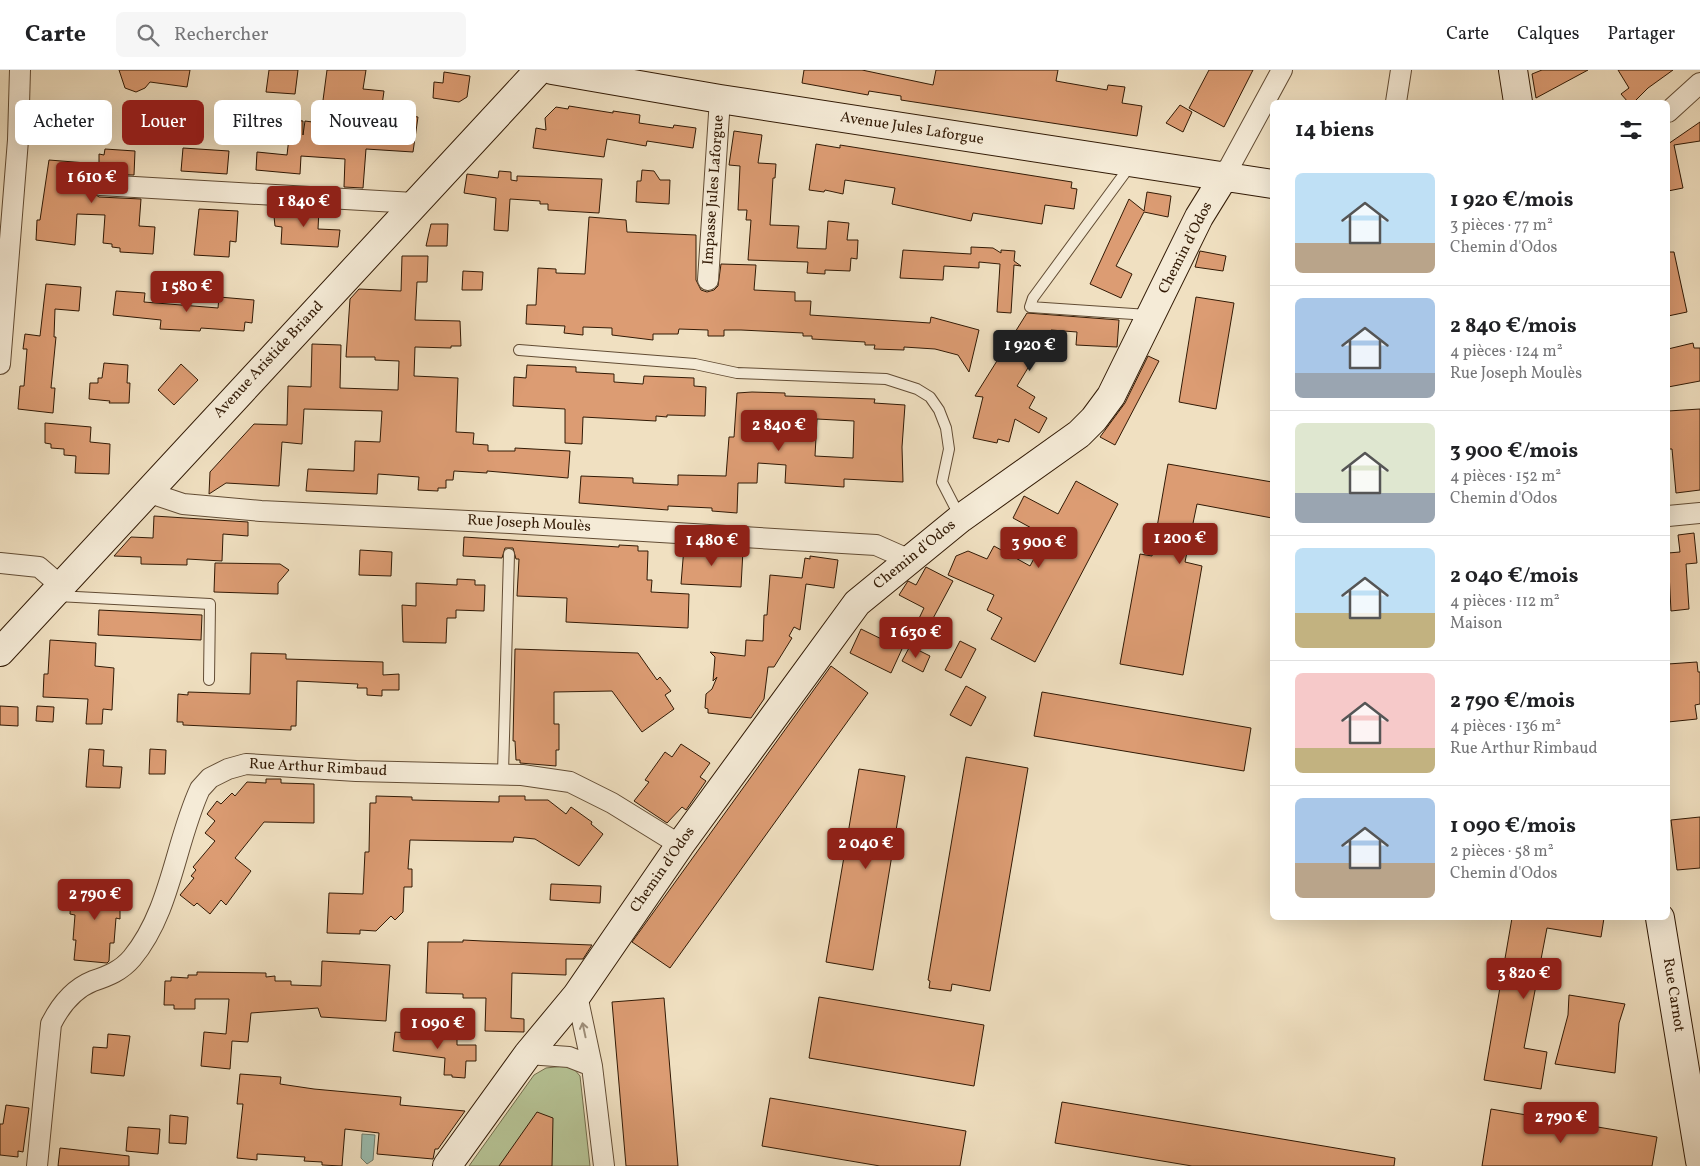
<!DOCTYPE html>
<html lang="fr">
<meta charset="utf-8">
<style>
body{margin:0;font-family:Vollkorn,serif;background:#f6f6f6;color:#202124;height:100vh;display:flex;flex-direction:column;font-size:19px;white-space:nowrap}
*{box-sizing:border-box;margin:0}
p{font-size:16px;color:#757577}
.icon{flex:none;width:28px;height:28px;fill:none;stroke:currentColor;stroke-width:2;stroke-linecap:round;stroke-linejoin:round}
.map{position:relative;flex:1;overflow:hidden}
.sheet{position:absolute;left:1270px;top:30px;width:400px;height:820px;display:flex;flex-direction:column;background:#fff;border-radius:8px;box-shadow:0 5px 20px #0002}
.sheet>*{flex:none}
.hud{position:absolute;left:15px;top:30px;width:475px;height:45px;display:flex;gap:10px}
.price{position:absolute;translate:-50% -42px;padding:0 11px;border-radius:5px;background:#8f2418;color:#fff;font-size:16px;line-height:32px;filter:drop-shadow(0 1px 2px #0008)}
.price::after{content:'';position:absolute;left:50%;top:30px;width:15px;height:11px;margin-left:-8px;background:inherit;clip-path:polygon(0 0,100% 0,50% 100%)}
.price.active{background:#222;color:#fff}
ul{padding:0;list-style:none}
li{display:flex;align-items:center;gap:15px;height:125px;padding:0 25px}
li+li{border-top:1px solid #e0e0e0}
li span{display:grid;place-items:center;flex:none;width:140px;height:100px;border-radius:8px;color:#555}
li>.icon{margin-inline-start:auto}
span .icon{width:60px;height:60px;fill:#fffc;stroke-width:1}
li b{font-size:21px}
h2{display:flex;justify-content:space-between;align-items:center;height:60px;padding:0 25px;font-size:21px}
.pill{padding:0 18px;border-radius:8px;background:#fff;box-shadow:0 5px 20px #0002;font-size:18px;line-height:45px}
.pill.active{background:#8f2418;color:#fff}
header{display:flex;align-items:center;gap:30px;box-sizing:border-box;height:70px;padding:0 25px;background:#fff;border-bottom:1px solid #e0e0e0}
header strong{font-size:24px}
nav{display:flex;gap:28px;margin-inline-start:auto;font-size:18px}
.search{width:350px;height:45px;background:#f6f6f6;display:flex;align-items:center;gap:12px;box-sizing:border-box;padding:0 18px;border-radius:8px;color:#757577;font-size:19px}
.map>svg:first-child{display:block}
.green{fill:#b6c395;stroke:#746e4d}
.water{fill:#9abdb0;stroke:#707c6c}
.building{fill:#dc9c73;stroke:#321a05;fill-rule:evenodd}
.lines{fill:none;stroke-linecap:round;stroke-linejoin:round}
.lane-casing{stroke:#624c34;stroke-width:12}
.street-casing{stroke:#624c34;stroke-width:22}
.secondary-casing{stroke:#321a05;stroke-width:30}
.lane{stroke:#f5ebd7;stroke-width:10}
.street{stroke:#f5ebd7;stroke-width:20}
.secondary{stroke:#f5ebd7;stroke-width:28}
.oneway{stroke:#9d8d78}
.labels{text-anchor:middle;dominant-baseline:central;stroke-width:4;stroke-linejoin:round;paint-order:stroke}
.street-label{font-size:15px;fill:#321a05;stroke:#f5ebd7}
</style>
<header>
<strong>Carte</strong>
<div class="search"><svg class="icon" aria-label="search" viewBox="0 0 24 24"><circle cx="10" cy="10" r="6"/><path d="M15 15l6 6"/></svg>Rechercher</div>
<nav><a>Carte</a><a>Calques</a><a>Partager</a></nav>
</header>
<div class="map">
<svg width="1700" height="1096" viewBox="0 0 1700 1096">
<rect width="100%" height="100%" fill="#f0e0c1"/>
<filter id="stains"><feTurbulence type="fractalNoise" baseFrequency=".004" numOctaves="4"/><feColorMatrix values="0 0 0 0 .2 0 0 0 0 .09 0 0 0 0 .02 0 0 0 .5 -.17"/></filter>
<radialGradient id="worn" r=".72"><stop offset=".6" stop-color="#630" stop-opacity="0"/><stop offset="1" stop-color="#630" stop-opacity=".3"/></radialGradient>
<path class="green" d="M 564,996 L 574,999 L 580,1006 L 590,1096 L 469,1096 L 534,1005 L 546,998 Z"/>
<path class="water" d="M 362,1064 L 375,1065 L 373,1090 L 367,1094 L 361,1088 Z"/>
<path class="building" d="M 119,0 L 190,0 L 187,17 L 150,12 L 145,18 L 136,22 L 125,18 Z
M 269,0 L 298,0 L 295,24 L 266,22 Z
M 327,0 L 366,0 L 363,19 L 384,21 L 381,42 L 418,47 L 413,82 L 366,79 L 363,118 L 344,117 L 345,89 L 301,86 L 300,104 L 256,100 L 257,82 L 287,85 L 291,50 L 303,51 L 303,65 L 305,51 L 320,53 Z
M 804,0 L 862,0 L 933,15 L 936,0 L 1058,0 L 1056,11 L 1107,20 L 1108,15 L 1125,17 L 1122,33 L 1142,36 L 1137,66 L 901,30 L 901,26 L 869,21 L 868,25 L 802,13 Z
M 1209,0 L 1253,0 L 1224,57 L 1189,38 Z
M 1542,0 L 1588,0 L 1536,28 L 1532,4 Z
M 1618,0 L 1673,0 L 1648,18 L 1634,32 L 1628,32 L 1621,24 L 1629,18 Z
M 444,2 L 470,6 L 467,27 L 459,32 L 433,28 L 434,12 L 443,13 Z
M 1180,35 L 1192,42 L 1183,62 L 1166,53 Z
M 569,36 L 613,43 L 613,41 L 640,45 L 639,53 L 673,58 L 674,55 L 696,58 L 693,78 L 647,71 L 646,76 L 607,69 L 604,87 L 533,78 L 536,58 L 546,60 L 545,48 L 556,37 L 568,39 Z
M 1700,52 L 1700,71 L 1674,75 L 1683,118 L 1668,121 L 1668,74 Z
M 734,61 L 762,65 L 758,93 L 776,94 L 775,108 L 773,108 L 770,155 L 799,156 L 797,178 L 826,179 L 828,151 L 849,153 L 847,170 L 858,170 L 857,189 L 851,188 L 850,201 L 825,200 L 825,204 L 807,203 L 808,192 L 748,190 L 751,150 L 746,150 L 747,140 L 738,140 L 740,96 L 729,95 Z
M 816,74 L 840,78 L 840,75 L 1072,112 L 1071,118 L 1077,119 L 1074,139 L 1045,135 L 1042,154 L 973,143 L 971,151 L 892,134 L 895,118 L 845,110 L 843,124 L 825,120 L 824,122 L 809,120 Z
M 183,78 L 229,81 L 227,104 L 181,101 Z
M 105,79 L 135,81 L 134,105 L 95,104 L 90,109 L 89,120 L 99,127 L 141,129 L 139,156 L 155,157 L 153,184 L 120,182 L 120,178 L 112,177 L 112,174 L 103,173 L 105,145 L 77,144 L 75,175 L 36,170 L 37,150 L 40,150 L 49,90 L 99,94 L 99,84 L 104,85 Z
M 642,100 L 654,101 L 660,110 L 670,110 L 669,134 L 636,132 L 637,111 L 641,111 Z
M 499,101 L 511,102 L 511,110 L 517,111 L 517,106 L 602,109 L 599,143 L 548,140 L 548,134 L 540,134 L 540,131 L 510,129 L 508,161 L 494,160 L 496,128 L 464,123 L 467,104 L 498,108 Z
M 1147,122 L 1171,126 L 1168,147 L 1144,142 L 1116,196 L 1132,204 L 1121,228 L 1090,214 L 1129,129 L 1144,141 Z
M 273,137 L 319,139 L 318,159 L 340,160 L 338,177 L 281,174 L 282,157 L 275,156 Z
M 199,139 L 238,141 L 236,172 L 230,171 L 229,187 L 194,185 Z
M 589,147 L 626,150 L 627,162 L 696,165 L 696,210 L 701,220 L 707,222 L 714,220 L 718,216 L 721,194 L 756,195 L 754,220 L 795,222 L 795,231 L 811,231 L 810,245 L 930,253 L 931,247 L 979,260 L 969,302 L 958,285 L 935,279 L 904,277 L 904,280 L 874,279 L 875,275 L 865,275 L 865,272 L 812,269 L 812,266 L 803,266 L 803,263 L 741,260 L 724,260 L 724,266 L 708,266 L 708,260 L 679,259 L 678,264 L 653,264 L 653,270 L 612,265 L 612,258 L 583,257 L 583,265 L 564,263 L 565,256 L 526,254 L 527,235 L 536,235 L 538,198 L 556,199 L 556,203 L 585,204 Z
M 431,154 L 448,154 L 447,176 L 426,176 Z
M 971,177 L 993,178 L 1001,183 L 1001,180 L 1015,181 L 1014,191 L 1021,196 L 1014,195 L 1011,243 L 997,242 L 1000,194 L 979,192 L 979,198 L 944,196 L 943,210 L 900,208 L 903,180 L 971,184 Z
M 1200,181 L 1226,186 L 1223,201 L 1195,197 Z
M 1668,182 L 1674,182 L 1687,242 L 1668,246 Z
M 402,186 L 428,186 L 427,212 L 417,212 L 415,250 L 460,251 L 461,276 L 451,276 L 451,278 L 415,277 L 414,306 L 458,308 L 456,362 L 474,363 L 473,374 L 488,375 L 488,381 L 515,381 L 515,378 L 570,381 L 568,408 L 487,401 L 487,403 L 454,401 L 453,410 L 446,410 L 446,418 L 438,418 L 438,421 L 418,420 L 419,407 L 378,404 L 377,424 L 306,421 L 308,399 L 354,401 L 355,371 L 380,372 L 382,341 L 304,339 L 302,374 L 282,372 L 279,416 L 226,413 L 209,424 L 210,402 L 254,354 L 287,355 L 288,316 L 311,317 L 312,274 L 341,275 L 340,318 L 398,320 L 399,291 L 375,290 L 375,287 L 346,287 L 350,229 L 359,219 L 401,221 Z
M 463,201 L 483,202 L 482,220 L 462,220 Z
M 46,214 L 81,217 L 79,241 L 55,239 L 54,267 L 56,267 L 51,318 L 55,318 L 53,343 L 18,339 L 20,316 L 24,316 L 27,279 L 23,279 L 25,264 L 40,266 Z
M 116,221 L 145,223 L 144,232 L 218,238 L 219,227 L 254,230 L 252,253 L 245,252 L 244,261 L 201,258 L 200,261 L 160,259 L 161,250 L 113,245 Z
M 1196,227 L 1234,233 L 1216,339 L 1179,332 Z
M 1027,243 L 1119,250 L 1117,277 L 1076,275 L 1077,262 L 1051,260 L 1017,316 L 1035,327 L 1029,338 L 1047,348 L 1039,363 L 1015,349 L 1009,372 L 998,369 L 997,373 L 973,368 L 983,327 L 975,326 Z
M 1693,273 L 1694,278 L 1700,278 L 1700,311 L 1668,317 L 1668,279 Z
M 1148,286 L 1159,291 L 1115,375 L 1100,367 L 1125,333 Z
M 104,293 L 128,295 L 127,313 L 130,313 L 129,333 L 109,333 L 110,331 L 89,329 L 90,313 L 98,313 L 98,308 L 102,308 Z
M 181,294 L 198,310 L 174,335 L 158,320 Z
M 527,295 L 576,297 L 576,302 L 614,304 L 614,312 L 643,314 L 644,306 L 694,308 L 694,316 L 706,317 L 705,346 L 667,345 L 667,347 L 656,346 L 656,351 L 583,347 L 582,374 L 565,373 L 565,339 L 513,336 L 514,307 L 526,308 Z
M 752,322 L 785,323 L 785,326 L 875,329 L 874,333 L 905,335 L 902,377 L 903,412 L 844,409 L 844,417 L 785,413 L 786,395 L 758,393 L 757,413 L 738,413 L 737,443 L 712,441 L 712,438 L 668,436 L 668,440 L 579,433 L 581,406 L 633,408 L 633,413 L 678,415 L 678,405 L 726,406 L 729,367 L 734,367 L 737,323 ZM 817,349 L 854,351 L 853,388 L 815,386 Z
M 1700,339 L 1700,420 L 1676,423 L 1672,379 L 1668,379 L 1668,341 Z
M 45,353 L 91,357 L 90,372 L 110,374 L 109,404 L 75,403 L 76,386 L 64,385 L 64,379 L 51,378 L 51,374 L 45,373 Z
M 1168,394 L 1272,412 L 1272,448 L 1197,434 L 1185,492 L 1202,496 L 1183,605 L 1120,594 L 1140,484 L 1152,486 Z
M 1076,411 L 1118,434 L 1035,592 L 991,569 L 1002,548 L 987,540 L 994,525 L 948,505 L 956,486 L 968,481 L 987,489 L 994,476 L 1030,496 L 1046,466 L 1013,448 L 1024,426 L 1058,444 Z
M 154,446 L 248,452 L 248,466 L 223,464 L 222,491 L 187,489 L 187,495 L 141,494 L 141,487 L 114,486 L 131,467 L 153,468 Z
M 1694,463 L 1697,493 L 1686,494 L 1689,539 L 1671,541 L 1668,483 L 1680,482 L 1678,465 Z
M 464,467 L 619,477 L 619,475 L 638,476 L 638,481 L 648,481 L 647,510 L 652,510 L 651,522 L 689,524 L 688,558 L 566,552 L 567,528 L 517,526 L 519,489 L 516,489 L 513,478 L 505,478 L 502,488 L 463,486 Z
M 684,477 L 743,480 L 741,517 L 681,514 Z
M 360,480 L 392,482 L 391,506 L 359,505 Z
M 810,486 L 838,490 L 834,518 L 806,514 L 800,560 L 794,557 L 789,566 L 792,568 L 774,597 L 768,597 L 764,629 L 751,648 L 708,643 L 708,639 L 705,638 L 706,624 L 712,619 L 717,607 L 713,611 L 715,587 L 710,582 L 745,586 L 746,570 L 763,571 L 764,545 L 767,545 L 770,505 L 802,508 L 805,488 L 810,489 Z
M 215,493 L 280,494 L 289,500 L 278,513 L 278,524 L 214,522 Z
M 926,497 L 953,511 L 922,569 L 912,563 L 924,538 L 899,525 L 908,511 L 916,515 Z
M 457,509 L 475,510 L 475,515 L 485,515 L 484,541 L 456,540 L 456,548 L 447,548 L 446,573 L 403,572 L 402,535 L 416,536 L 416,513 L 457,515 Z
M 99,540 L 202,545 L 201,570 L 98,565 Z
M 861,559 L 902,579 L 891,603 L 850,583 Z
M 50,570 L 96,573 L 95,596 L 114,598 L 112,640 L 103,639 L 102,654 L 86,654 L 88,629 L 43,627 L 44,604 L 48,604 Z
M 960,571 L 976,579 L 961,608 L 945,600 Z
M 910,576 L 930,586 L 923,602 L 902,591 Z
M 515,579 L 638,583 L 657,610 L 660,607 L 671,621 L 665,625 L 674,639 L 642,662 L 612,621 L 554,622 L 554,654 L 559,654 L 559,680 L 556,680 L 556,696 L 520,693 L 520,690 L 516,690 L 515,671 L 513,671 Z
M 251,583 L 286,584 L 286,589 L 383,592 L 383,605 L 399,604 L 399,620 L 382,620 L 382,626 L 367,625 L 367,618 L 357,618 L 358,614 L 297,611 L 296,656 L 291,656 L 291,660 L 183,655 L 183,652 L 177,652 L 178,624 L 188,625 L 188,622 L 250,624 Z
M 1697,592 L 1698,602 L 1700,602 L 1700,634 L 1695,635 L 1697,649 L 1668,652 L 1668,594 Z
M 831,596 L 868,623 L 670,898 L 632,872 Z
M 966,616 L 986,627 L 971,656 L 950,645 Z
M 1042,622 L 1251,658 L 1244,701 L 1034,666 Z
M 0,636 L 18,637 L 18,656 L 0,655 Z
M 37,636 L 54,637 L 53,652 L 36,651 Z
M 681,674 L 710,693 L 700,707 L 706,711 L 686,740 L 682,737 L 667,753 L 634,731 L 649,712 L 645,710 L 665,682 L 672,687 Z
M 89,679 L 104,680 L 103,696 L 122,697 L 120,718 L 86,717 Z
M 150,679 L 166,680 L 165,704 L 149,704 Z
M 966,687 L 1028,698 L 990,921 L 952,914 L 951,921 L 929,918 L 930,911 L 928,910 Z
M 859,699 L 905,706 L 873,900 L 826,892 Z
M 266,709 L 281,709 L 281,713 L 314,714 L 314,753 L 264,752 L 235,788 L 251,801 L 226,835 L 221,830 L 210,844 L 197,833 L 194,836 L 180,825 L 194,808 L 191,806 L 196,800 L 193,797 L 215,771 L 205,763 L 215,751 L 207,744 L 217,731 L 221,734 L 232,723 L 235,726 L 247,712 L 266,713 Z
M 376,726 L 412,727 L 412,730 L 499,732 L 499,726 L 525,726 L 525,730 L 548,730 L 566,744 L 571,737 L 592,752 L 591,754 L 603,764 L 579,796 L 535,769 L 514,767 L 513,772 L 410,770 L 408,799 L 412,799 L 412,817 L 404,817 L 403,842 L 395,850 L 391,846 L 376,861 L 360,860 L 360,864 L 327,863 L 329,823 L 363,824 L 365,782 L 369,782 L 370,733 L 376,733 Z
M 1700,747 L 1700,798 L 1677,800 L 1671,750 Z
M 81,812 L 120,816 L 120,849 L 116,848 L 114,873 L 110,873 L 109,891 L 107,893 L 74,890 L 76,870 L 73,870 L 75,845 L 70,844 L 71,827 L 79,828 Z
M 551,814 L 601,816 L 600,833 L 550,830 Z
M 1512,848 L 1604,848 L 1601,867 L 1547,858 L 1524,978 L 1547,982 L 1541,1019 L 1484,1010 Z
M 463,870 L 483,871 L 592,875 L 583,889 L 566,889 L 566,905 L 512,903 L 511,948 L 524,949 L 524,962 L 485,961 L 486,928 L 463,928 L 463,924 L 426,923 L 428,872 L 463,872 Z
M 322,891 L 390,895 L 386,951 L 321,947 L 318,938 L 251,943 L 248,972 L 232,971 L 230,999 L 201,996 L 204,962 L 226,964 L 229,929 L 195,929 L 195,939 L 174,939 L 174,935 L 164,935 L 165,911 L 171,911 L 171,907 L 188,908 L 188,905 L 197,905 L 197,902 L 266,903 L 266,907 L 275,906 L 275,911 L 291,911 L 291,915 L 321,916 Z
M 1569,925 L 1625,934 L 1619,953 L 1615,1003 L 1555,994 L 1568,945 Z
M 819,927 L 984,955 L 974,1016 L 809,988 Z
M 664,928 L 678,1096 L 626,1096 L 612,932 Z
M 395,962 L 457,967 L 457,975 L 476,975 L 476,991 L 466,991 L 465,1008 L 452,1007 L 452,1005 L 444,1005 L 445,988 L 393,981 Z
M 108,964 L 130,966 L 124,1006 L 91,1003 L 93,977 L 107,978 Z
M 240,1004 L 281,1007 L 280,1014 L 314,1019 L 401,1027 L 400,1035 L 465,1041 L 438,1079 L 435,1079 L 433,1089 L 377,1084 L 379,1063 L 345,1059 L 342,1096 L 322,1095 L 322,1092 L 304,1091 L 305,1087 L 257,1084 L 257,1090 L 237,1088 L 243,1034 L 237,1034 Z
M 770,1028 L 966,1061 L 960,1096 L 880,1096 L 762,1076 Z
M 1062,1032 L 1395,1088 L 1394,1096 L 1192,1096 L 1055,1073 Z
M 6,1035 L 29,1038 L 23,1082 L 18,1081 L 18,1087 L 0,1085 L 0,1054 L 3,1054 Z
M 1491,1039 L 1657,1067 L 1652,1096 L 1482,1096 Z
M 537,1042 L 553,1048 L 552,1096 L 499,1096 Z
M 170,1045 L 188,1047 L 186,1074 L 169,1073 Z
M 128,1057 L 160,1059 L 158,1084 L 126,1081 Z
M 60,1078 L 129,1086 L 129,1096 L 58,1096 Z"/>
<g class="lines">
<defs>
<path id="lane" d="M 1130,96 L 1033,228 L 1030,237 L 1148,245
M 519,280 L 695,294 L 737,303 L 886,309 L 917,319 L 930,327 L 939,340 L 946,358 L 949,379 L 942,412 L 960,447
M 57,526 L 210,534 L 209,610
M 503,703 L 509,484"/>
<path id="street" d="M 1396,32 L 1401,0
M 1668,42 L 1700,13
M 1225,105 L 1282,0
M 100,115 L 414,133
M 708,210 L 720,29
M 0,294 L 18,70 L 20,0
M 147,422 L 183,434 L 261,441 L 510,453 L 876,475 L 910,490
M 1668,446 L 1700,443
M 0,493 L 39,497 L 61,516
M 577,925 L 592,996 L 604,1096
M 528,984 L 569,987 L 592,996
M 37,1096 L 51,954 C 60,936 73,919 93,911 C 108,906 121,901 132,888 C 171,841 175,773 200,719 L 210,708 L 228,699 L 246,694 L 356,701 L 522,705 L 570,712 L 612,733 L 680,775"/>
<path id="secondary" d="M 552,0 L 720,29 L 1272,114
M 1513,0 L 1518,32
M 0,582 L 539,0
M 1660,848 L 1700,1091
M 447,1096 L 528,984 L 577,925 L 680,775 L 857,533 L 961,448 L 1079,364 L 1094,349 L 1111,326 L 1199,147 L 1225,105"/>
</defs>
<use href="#lane" class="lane-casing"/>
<use href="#street" class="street-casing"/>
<use href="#secondary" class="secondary-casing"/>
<use href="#lane" class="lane"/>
<use href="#street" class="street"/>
<use href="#secondary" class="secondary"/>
</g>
<defs><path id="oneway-shaft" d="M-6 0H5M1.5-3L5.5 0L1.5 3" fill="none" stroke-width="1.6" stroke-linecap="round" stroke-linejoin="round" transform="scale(1.25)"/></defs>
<use class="oneway" href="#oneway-shaft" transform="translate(584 960) rotate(-102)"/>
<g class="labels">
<g class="street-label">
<text transform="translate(912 59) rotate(9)">Avenue Jules Laforgue</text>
<text transform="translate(714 120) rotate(-86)">Impasse Jules Laforgue</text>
<text transform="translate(1186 178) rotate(-63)">Chemin d'Odos</text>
<text transform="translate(269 290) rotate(-47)">Avenue Aristide Briand</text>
<text transform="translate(529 454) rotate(3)">Rue Joseph Moulès</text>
<text transform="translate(915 485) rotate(-39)">Chemin d'Odos</text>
<text transform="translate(318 698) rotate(3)">Rue Arthur Rimbaud</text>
<text transform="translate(663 800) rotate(-55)">Chemin d'Odos</text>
<text transform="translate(1673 925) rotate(81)">Rue Carnot</text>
</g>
</g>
<rect width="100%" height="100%" filter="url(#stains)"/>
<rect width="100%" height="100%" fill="url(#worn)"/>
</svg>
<b class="price" style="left:92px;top:134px">1 610 €</b>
<b class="price" style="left:304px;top:158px">1 840 €</b>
<b class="price" style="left:187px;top:243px">1 580 €</b>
<b class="price active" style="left:1030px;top:302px">1 920 €</b>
<b class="price" style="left:779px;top:382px">2 840 €</b>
<b class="price" style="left:1180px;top:495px">1 200 €</b>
<b class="price" style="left:712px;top:497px">1 480 €</b>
<b class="price" style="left:1039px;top:499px">3 900 €</b>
<b class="price" style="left:916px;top:589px">1 630 €</b>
<b class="price" style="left:866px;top:800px">2 040 €</b>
<b class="price" style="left:95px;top:851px">2 790 €</b>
<b class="price" style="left:1524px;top:930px">3 820 €</b>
<b class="price" style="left:438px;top:980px">1 090 €</b>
<b class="price" style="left:1561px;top:1074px">2 790 €</b>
<div class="hud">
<a class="pill">Acheter</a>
<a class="pill active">Louer</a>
<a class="pill">Filtres</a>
<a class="pill">Nouveau</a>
</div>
<section class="sheet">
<h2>14 biens<svg class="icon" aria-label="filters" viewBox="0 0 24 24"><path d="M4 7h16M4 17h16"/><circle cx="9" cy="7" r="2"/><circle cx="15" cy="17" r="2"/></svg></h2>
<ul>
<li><span style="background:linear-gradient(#bfe0f5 70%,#b9a48a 0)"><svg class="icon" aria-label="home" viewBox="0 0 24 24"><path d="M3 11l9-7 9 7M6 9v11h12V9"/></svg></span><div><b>1 920 €/mois</b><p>3 pièces · 77 m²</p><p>Chemin d'Odos</p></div></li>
<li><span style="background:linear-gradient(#a9c7e8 75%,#9aa5b1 0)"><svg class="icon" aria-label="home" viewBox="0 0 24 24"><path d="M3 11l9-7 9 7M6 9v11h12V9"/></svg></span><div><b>2 840 €/mois</b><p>4 pièces · 124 m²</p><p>Rue Joseph Moulès</p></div></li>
<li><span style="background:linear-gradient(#dfe7d0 70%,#9aa5b1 0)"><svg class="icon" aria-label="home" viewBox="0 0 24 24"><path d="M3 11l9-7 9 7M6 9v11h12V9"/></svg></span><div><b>3 900 €/mois</b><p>4 pièces · 152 m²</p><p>Chemin d'Odos</p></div></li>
<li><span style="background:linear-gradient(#bfe0f5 65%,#c2b280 0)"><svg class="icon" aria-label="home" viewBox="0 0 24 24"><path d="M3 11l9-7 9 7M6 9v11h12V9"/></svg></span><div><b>2 040 €/mois</b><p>4 pièces · 112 m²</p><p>Maison</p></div></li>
<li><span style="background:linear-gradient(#f6c9c9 75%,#c2b280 0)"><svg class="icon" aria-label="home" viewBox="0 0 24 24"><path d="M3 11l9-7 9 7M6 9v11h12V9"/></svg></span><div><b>2 790 €/mois</b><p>4 pièces · 136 m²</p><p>Rue Arthur Rimbaud</p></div></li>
<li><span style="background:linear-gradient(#a9c7e8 65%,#b9a48a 0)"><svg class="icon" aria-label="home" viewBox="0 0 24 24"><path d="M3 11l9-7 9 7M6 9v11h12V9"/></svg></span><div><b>1 090 €/mois</b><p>2 pièces · 58 m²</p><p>Chemin d'Odos</p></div></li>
</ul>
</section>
</div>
